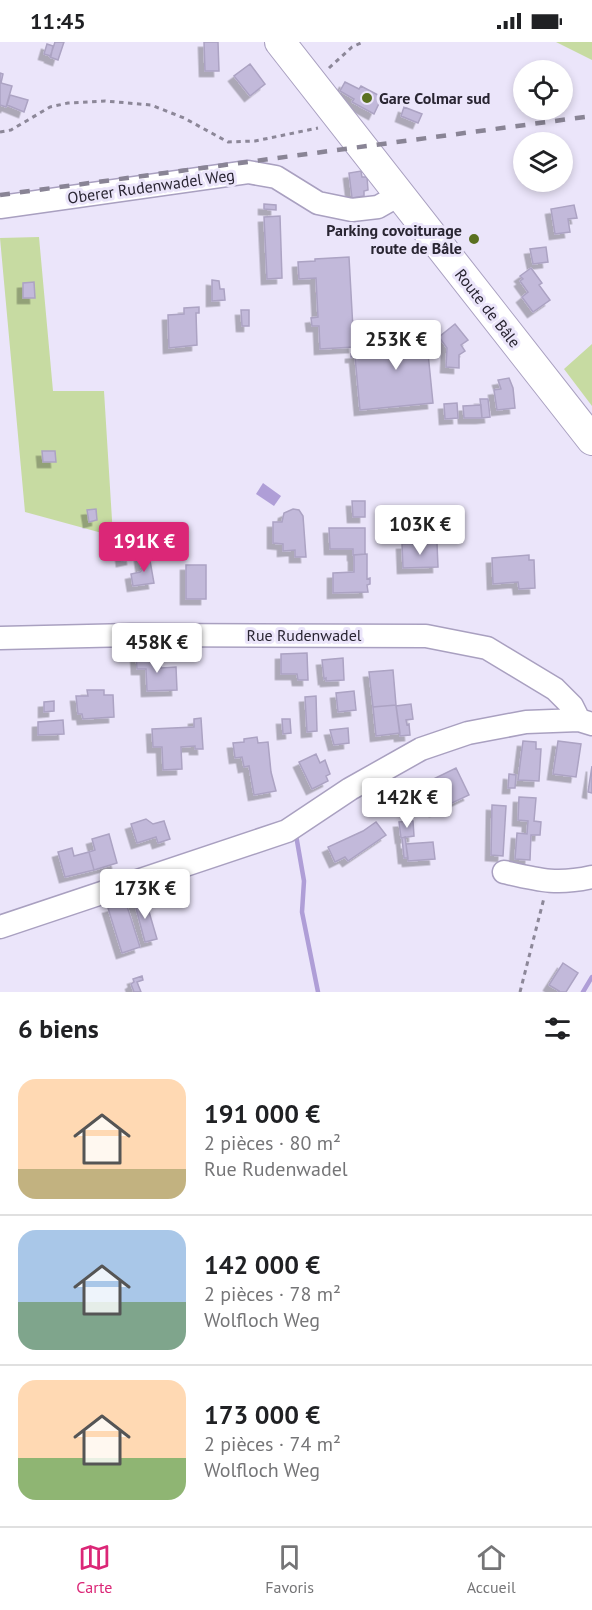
<!DOCTYPE html>
<html lang="fr">
<meta charset="utf-8">
<style>
body{margin:0;font-family:"PT Sans",sans-serif;background:#f2f2f2;color:#202124;height:100vh;display:flex;flex-direction:column;font-size:22px;white-space:nowrap}
*{box-sizing:border-box;margin:0}
p{font-size:20px;color:#757577}
.icon{flex:none;width:33px;height:33px;fill:none;stroke:currentColor;stroke-width:2;stroke-linecap:round;stroke-linejoin:round}
.map{position:relative;height:950px;overflow:hidden}
.panel{display:flex;flex-direction:column;background:#fff;flex:1}
.panel>*{flex:none}
.controls{position:absolute;left:513px;top:18px;display:grid;gap:12px}
.controls a{display:grid;place-items:center;width:60px;height:60px;border-radius:50%;background:#fff;box-shadow:0 3px 9px #0003;font-size:30px}
.price{position:absolute;translate:-50% -51px;padding:0 14px;border-radius:6px;background:#fff;color:#222;font-size:20px;line-height:39px;filter:drop-shadow(0 2px 3px #0008)}
.price::after{content:'';position:absolute;left:50%;top:36px;width:18px;height:14px;margin-left:-9px;background:inherit;clip-path:polygon(0 0,100% 0,50% 100%)}
.price.active{background:#db2777;color:#fff}
ul{padding:0;list-style:none}
li{display:flex;align-items:center;gap:18px;height:150px;padding:0 18px}
li+li{border-top:2px solid #e0e0e0}
li span{display:grid;place-items:center;flex:none;width:168px;height:120px;border-radius:18px;color:#555}
li>.icon{margin-inline-start:auto}
span .icon{width:72px;height:72px;fill:#fffc;stroke-width:1}
li b{font-size:26px}
h2{display:flex;justify-content:space-between;align-items:center;height:72px;padding:0 18px;font-size:26px}
.status{display:flex;justify-content:space-between;align-items:center;height:42px;padding:0 30px;background:#fff;direction:ltr}
.status svg{height:16px;fill:currentColor}
.tabs{display:flex;justify-content:space-around;align-items:center;height:84px;border-top:2px solid #e0e0e0;background:#fff;font-size:16px;color:#757577}
.tabs a{display:grid;justify-items:center;gap:3px}
.tabs .active{color:#db2777}
.map>svg:first-child{display:block}
.green{fill:#c7dba2}
.water{fill:#af9ed7}
.lines{fill:none;stroke-linecap:round;stroke-linejoin:round}
.stream{stroke:#af9ed7;stroke-width:4.5}
.building{fill:#c2b9da;stroke:#aca3c3;stroke-width:1.5;filter:url(#shadow)}
.minor-casing{stroke:#a9a0c0;stroke-width:25}
.major-casing{stroke:#a9a0c0;stroke-width:32}
.path{stroke:#8c8798;stroke-width:3;stroke-dasharray:4.5 4.5;stroke-linecap:butt}
.minor{stroke:#fff;stroke-width:22}
.major{stroke:#fff;stroke-width:30}
.rail{stroke:#898495;stroke-width:4.5;stroke-dasharray:10 10;stroke-linecap:butt}
.poi-dot{fill:#5a7020;stroke:#ebe5fa;stroke-width:2}
.labels{text-anchor:middle;dominant-baseline:central;stroke-width:6;stroke-linejoin:round;paint-order:stroke}
.poi-label{font-size:16px;font-weight:bold;fill:#292532;stroke:#ebe5fa;text-anchor:start}
.street-label{font-size:16px;fill:#292532;stroke:#ebe5fa}
</style>
<div class="status"><b>11:45</b><svg viewBox="0 0 49 12"><path d="M0 12V9h3v3zM5 12V6h3v6zM10 12V3h3v9zM15 12V0h3v12zM26 1h20v11H26zM47 4h2v5h-2z"/></svg></div>
<div class="map">
<svg width="592" height="950" viewBox="0 0 592 950">
<defs>
<filter id="shadow"><feDropShadow dx="-5.5" dy="5.5" stdDeviation="0" flood-color="#0004"/></filter>
</defs>
<rect width="100%" height="100%" fill="#ebe5fa"/>
<path class="green" d="M 556,0 L 592,0 L 592,18 Z
M 39,195 L 53,349 L 104,349 L 113,494 L 25,470 L 0,196 Z
M 592,302 L 592,364 L 564,327 Z"/>
<path class="water" d="M 263,441 L 281,454 L 274,464 L 256,452 Z"/>
<g class="lines">
<path class="stream" d="M 296,793 L 304,839 L 302,870 L 318,950
M 583,950 L 592,935"/>
</g>
<path class="building" d="M 55,0 L 64,0 L 58,18 L 50,15 Z
M 204,0 L 218,0 L 219,29 L 205,29 Z
M 47,2 L 53,4 L 51,14 L 44,12 Z
M 250,22 L 265,42 L 250,54 L 234,34 Z
M 0,31 L 3,32 L 1,41 L 12,44 L 6,65 L 0,63 Z
M 345,40 L 359,47 L 361,44 L 382,55 L 374,72 L 352,60 L 354,57 L 340,49 Z
M 10,53 L 28,58 L 24,70 L 7,63 Z
M 404,65 L 422,72 L 418,81 L 401,74 Z
M 361,129 L 362,135 L 367,135 L 368,148 L 364,149 L 364,154 L 352,156 L 349,131 Z
M 264,162 L 276,163 L 276,168 L 264,167 Z
M 574,163 L 577,176 L 568,177 L 570,190 L 555,192 L 551,167 Z
M 280,174 L 282,236 L 267,237 L 264,175 Z
M 546,205 L 548,220 L 533,222 L 530,207 Z
M 349,215 L 354,305 L 320,307 L 319,284 L 312,284 L 311,276 L 318,275 L 316,236 L 299,237 L 298,220 L 315,219 L 315,217 Z
M 531,226 L 542,241 L 539,243 L 550,258 L 533,270 L 522,255 L 528,250 L 520,239 L 523,237 L 520,234 Z
M 212,238 L 219,239 L 220,247 L 224,247 L 225,258 L 212,259 Z
M 34,240 L 35,256 L 23,256 L 23,241 Z
M 199,265 L 199,271 L 196,271 L 197,303 L 169,306 L 168,273 L 184,272 L 184,266 Z
M 241,268 L 249,268 L 249,284 L 242,284 Z
M 425,281 L 433,361 L 360,368 L 355,315 L 351,315 L 351,312 L 389,308 L 387,285 Z
M 455,282 L 468,298 L 461,303 L 465,309 L 459,313 L 459,326 L 446,325 L 447,306 L 439,295 Z
M 509,336 L 513,346 L 515,366 L 497,368 L 494,348 L 501,347 L 498,338 Z
M 480,357 L 488,357 L 490,375 L 482,376 Z
M 457,361 L 458,376 L 445,377 L 444,362 Z
M 481,363 L 482,376 L 464,376 L 463,364 Z
M 42,409 L 55,409 L 56,420 L 43,420 Z
M 352,459 L 365,459 L 365,475 L 353,475 Z
M 96,467 L 97,478 L 89,480 L 87,468 Z
M 293,467 L 299,468 L 303,474 L 306,515 L 295,515 L 295,508 L 283,509 L 283,502 L 273,501 L 273,480 L 282,480 L 284,471 Z
M 329,486 L 365,486 L 365,512 L 353,513 L 353,507 L 330,507 Z
M 127,489 L 132,517 L 122,519 L 118,490 Z
M 437,501 L 438,525 L 403,526 L 402,502 Z
M 367,512 L 367,537 L 370,536 L 370,542 L 367,543 L 368,550 L 333,551 L 333,531 L 354,530 L 354,513 Z
M 149,513 L 154,541 L 133,544 L 131,532 L 140,530 L 142,528 L 140,514 Z
M 529,513 L 529,518 L 534,518 L 535,546 L 519,547 L 518,540 L 493,542 L 492,516 Z
M 186,523 L 206,523 L 206,557 L 186,557 Z
M 136,611 L 152,611 L 153,622 L 161,622 L 161,626 L 176,625 L 177,648 L 147,649 L 146,627 L 137,627 Z
M 307,611 L 308,638 L 298,638 L 297,632 L 281,632 L 281,612 Z
M 343,616 L 344,638 L 326,639 L 326,636 L 324,637 L 322,618 Z
M 393,628 L 396,663 L 373,665 L 369,630 Z
M 87,648 L 104,648 L 104,653 L 113,653 L 114,675 L 83,677 L 82,672 L 78,672 L 76,654 L 88,654 Z
M 354,649 L 356,668 L 338,670 L 336,651 Z
M 316,654 L 317,689 L 307,690 L 305,655 Z
M 54,659 L 54,669 L 44,670 L 44,660 Z
M 411,662 L 413,677 L 406,678 L 407,683 L 409,682 L 410,693 L 400,694 L 396,664 Z
M 396,663 L 400,691 L 376,694 L 373,665 Z
M 201,676 L 203,707 L 195,707 L 195,704 L 181,705 L 182,727 L 163,728 L 162,705 L 153,705 L 152,687 L 194,685 L 194,677 Z
M 282,677 L 290,677 L 291,691 L 283,692 Z
M 63,678 L 64,692 L 38,693 L 38,680 Z
M 348,686 L 349,701 L 334,703 L 330,688 Z
M 257,695 L 258,701 L 268,700 L 271,730 L 276,749 L 254,753 L 249,724 L 244,725 L 242,715 L 235,716 L 233,701 L 244,700 L 244,697 Z
M 523,699 L 536,700 L 536,707 L 541,707 L 539,739 L 518,738 Z
M 558,699 L 581,702 L 576,735 L 553,732 Z
M 316,712 L 320,721 L 325,718 L 330,732 L 326,734 L 328,739 L 312,747 L 299,720 Z
M 592,724 L 592,751 L 588,750 Z
M 456,726 L 469,753 L 435,769 L 423,742 Z
M 509,732 L 516,733 L 515,746 L 508,746 Z
M 519,755 L 536,756 L 534,779 L 541,780 L 540,793 L 531,793 L 530,818 L 515,817 L 517,791 L 527,792 L 528,779 L 518,778 Z
M 492,763 L 506,764 L 503,814 L 491,813 Z
M 146,777 L 153,782 L 164,779 L 170,797 L 158,801 L 156,795 L 137,801 L 131,782 Z
M 413,779 L 414,794 L 401,796 L 399,780 Z
M 376,780 L 386,793 L 348,819 L 345,815 L 335,820 L 328,805 L 363,789 Z
M 109,792 L 117,821 L 94,828 L 89,810 L 95,808 L 92,797 Z
M 405,795 L 408,816 L 404,816 L 402,796 Z
M 433,800 L 435,817 L 408,819 L 406,802 Z
M 72,806 L 74,814 L 89,810 L 94,828 L 65,835 L 58,810 Z
M 145,856 L 157,897 L 145,900 L 134,859 Z
M 126,861 L 140,905 L 122,911 L 108,866 Z
M 563,921 L 578,931 L 566,950 L 558,950 L 559,949 L 549,943 Z
M 142,934 L 143,938 L 137,940 L 141,950 L 134,950 L 131,942 L 134,940 L 133,937 Z"/>
<g class="lines">
<defs>
<path id="minor" d="M 0,165 L 248,130 L 276,135 L 318,161 L 352,168 L 378,165 L 399,153
M 0,596 L 132,593 L 426,594 L 487,606 L 555,647 L 572,664 L 579,678
M 504,830 C 539,838 556,843 592,835
M 0,885 L 287,789 L 350,747 L 421,707 L 468,691 L 526,680 L 579,678 L 592,682"/>
<path id="major" d="M 280,0 L 592,398"/>
</defs>
<use href="#minor" class="minor-casing"/>
<use href="#major" class="major-casing"/>
<path class="path" d="M 329,26 L 352,5 L 363,0
M 0,90 L 11,88 L 50,65 L 68,61 L 105,59 L 151,63 L 184,76 L 228,100 L 255,99 L 318,86
M 520,950 L 544,856"/>
<use href="#minor" class="minor"/>
<use href="#major" class="major"/>
<path class="rail" d="M 0,153 L 592,74"/>
</g>
<g class="poi-dot">
<circle cx="367" cy="56" r="6"/>
<circle cx="474" cy="197" r="6"/>
</g>
<g class="labels">
<g class="poi-label">
<text x="379" y="56">Gare Colmar sud</text>
<text x="462" y="188" text-anchor="end">Parking covoiturage<tspan x="462" dy="18">route de Bâle</tspan></text>
</g>
<g class="street-label">
<text transform="translate(151 144) rotate(-8)">Oberer Rudenwadel Weg</text>
<text transform="translate(488 266) rotate(52)">Route de Bâle</text>
<text x="304" y="593">Rue Rudenwadel</text>
</g>
</g>
</svg>
<div class="controls">
<a><svg class="icon" aria-label="locate" viewBox="0 0 24 24"><circle cx="12" cy="12" r="6"/><path d="M12 2v4M12 18v4M2 12h4M18 12h4"/></svg></a>
<a><svg class="icon" aria-label="layers" viewBox="0 0 24 24"><path d="M12 4l9 5-9 5-9-5zM3 14l9 5 9-5"/></svg></a>
</div>
<b class="price" style="left:396px;top:329px">253K €</b>
<b class="price" style="left:420px;top:514px">103K €</b>
<b class="price active" style="left:144px;top:531px">191K €</b>
<b class="price" style="left:157px;top:632px">458K €</b>
<b class="price" style="left:407px;top:787px">142K €</b>
<b class="price" style="left:145px;top:878px">173K €</b>
</div>
<section class="panel">
<h2>6 biens<svg class="icon" aria-label="filters" viewBox="0 0 24 24"><path d="M4 7h16M4 17h16"/><circle cx="9" cy="7" r="2"/><circle cx="15" cy="17" r="2"/></svg></h2>
<ul>
<li><span style="background:linear-gradient(#ffd9b3 75%,#c2b280 0)"><svg class="icon" aria-label="home" viewBox="0 0 24 24"><path d="M3 11l9-7 9 7M6 9v11h12V9"/></svg></span><div><b>191 000 €</b><p>2 pièces · 80 m²</p><p>Rue Rudenwadel</p></div></li>
<li><span style="background:linear-gradient(#a9c7e8 60%,#7fa58c 0)"><svg class="icon" aria-label="home" viewBox="0 0 24 24"><path d="M3 11l9-7 9 7M6 9v11h12V9"/></svg></span><div><b>142 000 €</b><p>2 pièces · 78 m²</p><p>Wolfloch Weg</p></div></li>
<li><span style="background:linear-gradient(#ffd9b3 65%,#8fb573 0)"><svg class="icon" aria-label="home" viewBox="0 0 24 24"><path d="M3 11l9-7 9 7M6 9v11h12V9"/></svg></span><div><b>173 000 €</b><p>2 pièces · 74 m²</p><p>Wolfloch Weg</p></div></li>
</ul>
</section>
<nav class="tabs">
<a class="active"><svg class="icon" aria-label="map" viewBox="0 0 24 24"><path d="M3 6l6-2 6 2 6-2v14l-6 2-6-2-6 2zM9 4v14M15 6v14"/></svg>Carte</a>
<a><svg class="icon" aria-label="saved" viewBox="0 0 24 24"><path d="M7 4h10v16l-5-4-5 4z"/></svg>Favoris</a>
<a><svg class="icon" aria-label="home" viewBox="0 0 24 24"><path d="M3 11l9-7 9 7M6 9v11h12V9"/></svg>Accueil</a>
</nav>
